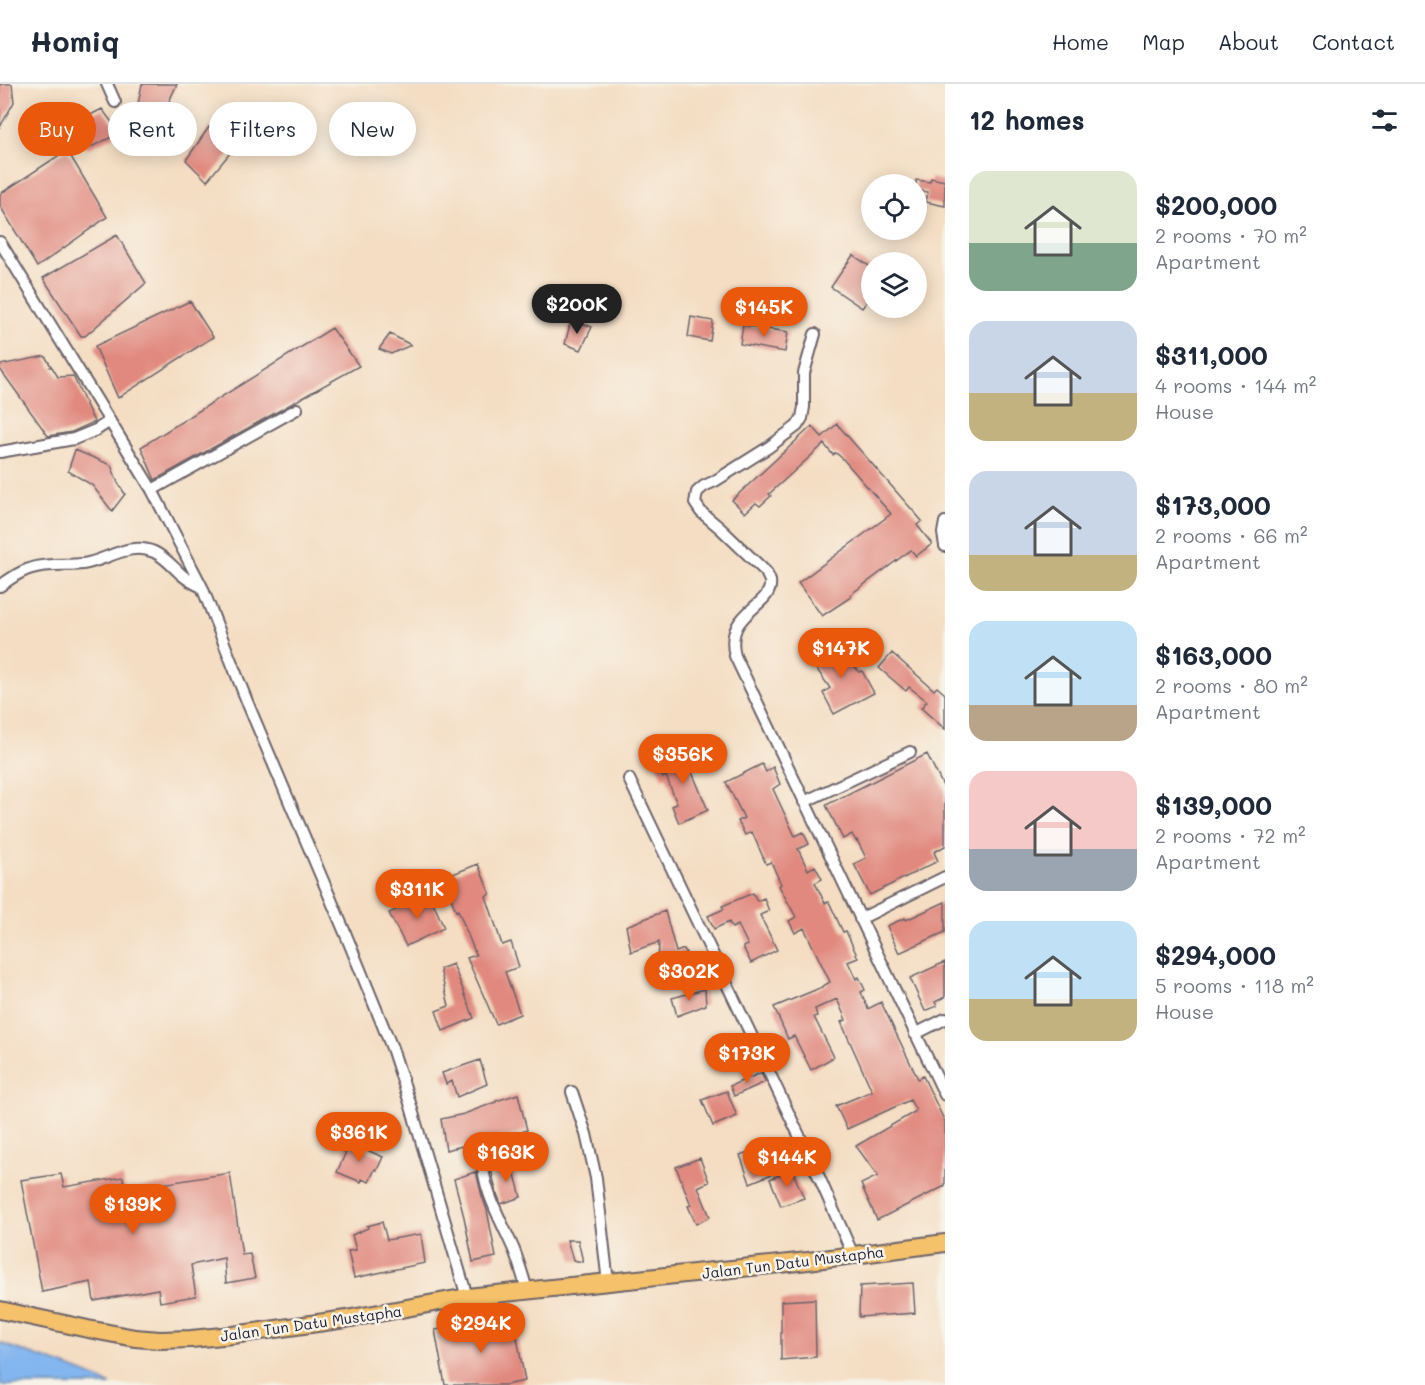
<!DOCTYPE html>
<meta charset="utf-8">
<style>
body{margin:0;font-family:Mali,sans-serif;background:#f6f6f7;color:#1f2937;height:100vh;display:flex;flex-direction:column;font-size:22px;white-space:nowrap}
*{box-sizing:border-box;margin:0}
p{font-size:20px;color:#747a83}
.icon{flex:none;width:33px;height:33px;fill:none;stroke:currentColor;stroke-width:2;stroke-linecap:round;stroke-linejoin:round}
.map{position:relative;flex:1;overflow:hidden}
.panel{display:flex;flex-direction:column;background:#fff;width:480px}
.panel>*{flex:none}
.hud{position:absolute;left:18px;top:18px;width:570px;height:54px;display:flex;gap:12px}
.controls{position:absolute;left:861px;top:90px;display:grid;gap:12px}
.controls a{display:grid;place-items:center;width:66px;height:66px;border-radius:50%;background:#fff;box-shadow:0 3px 15px #0003;font-size:30px}
.price{position:absolute;translate:-50% -51px;padding:0 14px;border-radius:21px;background:#ea580c;color:#fff;font-size:20px;line-height:39px;filter:drop-shadow(0 2px 3px #0008)}
.price::after{content:'';position:absolute;left:50%;top:36px;width:18px;height:14px;margin-left:-9px;background:inherit;clip-path:polygon(0 0,100% 0,50% 100%)}
.price.on{background:#222;color:#fff}
ul{padding:0;list-style:none}
li{display:flex;align-items:center;gap:18px;height:150px;padding:0 24px}
li span{display:grid;place-items:center;flex:none;width:168px;height:120px;border-radius:18px;color:#555}
li>.icon{margin-inline-start:auto}
span .icon{width:72px;height:72px;fill:#fffc;stroke-width:1}
li b{font-size:26px}
h2{display:flex;justify-content:space-between;align-items:center;height:72px;padding:0 24px;font-size:26px}
.pill{padding:0 21px;border-radius:27px;background:#fff;box-shadow:0 3px 15px #0003;font-size:21px;line-height:54px}
.pill.on{background:#ea580c;color:#fff}
header{display:flex;align-items:center;gap:36px;box-sizing:border-box;height:84px;padding:0 30px;background:#fff;border-bottom:2px solid #e0e1e3}
header strong{font-size:28px}
nav{display:flex;gap:33px;margin-inline-start:auto;font-size:21px}
main{display:flex;flex:1;min-height:0}
.map>svg:first-child{display:block}
.water{fill:#83b5ef;stroke:#526c95;stroke-width:1.5}
.building{fill:#e1897f}
.lines{fill:none;stroke-linecap:round;stroke-linejoin:round}
.minor-casing{stroke:#6c636a;stroke-width:14}
.primary-casing{stroke:#6c636a;stroke-width:20}
.minor{stroke:#fff;stroke-width:10}
.primary{stroke:#f5c16b;stroke-width:16}
.labels{text-anchor:middle;dominant-baseline:central;stroke-width:5;stroke-linejoin:round;paint-order:stroke}
.street-label{font-size:15px;fill:#22223b;stroke:#f7f3e8}
</style>
<header>
<strong>Homiq</strong>
<nav><a>Home</a><a>Map</a><a>About</a><a>Contact</a></nav>
</header>
<main>
<div class="map">
<svg width="945" height="1301" viewBox="0 0 945 1301">
<rect width="100%" height="100%" fill="#f7f3e8"/>
<filter id="ink" filterUnits="userSpaceOnUse"><feTurbulence type="fractalNoise" baseFrequency=".0167" numOctaves="2"/><feDisplacementMap in="SourceGraphic" scale="12" xChannelSelector="R" yChannelSelector="G"/><feConvolveMatrix kernelMatrix="1 2 1 2 8 2 1 2 1" color-interpolation-filters="sRGB"/></filter>
<filter id="wash" filterUnits="userSpaceOnUse"><feTurbulence type="fractalNoise" baseFrequency=".008" numOctaves="4" result="noise"/><feDisplacementMap in="SourceGraphic" scale="24" xChannelSelector="R" yChannelSelector="G"/><feGaussianBlur stdDeviation="1.35" result="paint"/><feColorMatrix in="noise" values="0 0 0 0 0 0 0 0 0 0 0 0 0 0 0 0 0 1.4 0 .05"/><feComposite in="paint" operator="in"/></filter>
<g filter="url(#wash)">
<rect width="100%" height="100%" fill="#f4ddc2"/>
<path class="water" d="M 0,1259 C 37,1273 75,1283 111,1301 L 0,1301 Z"/>
<g id="blocks">
<path class="building" d="M 0,0 L 12,0 L 14,18 L 0,43 Z
M 142,0 L 177,0 L 161,35 L 137,25 Z
M 102,25 L 120,49 L 87,65 L 71,41 Z
M 209,43 L 240,57 L 207,97 L 186,76 Z
M 67,66 L 107,133 L 37,183 L 0,122 L 0,110 Z
M 931,94 L 945,97 L 945,122 L 926,118 L 928,108 L 916,106 L 916,96 L 930,98 Z
M 117,151 L 146,199 L 85,252 L 81,252 L 43,194 Z
M 853,171 L 872,184 L 872,211 L 862,224 L 831,203 Z
M 190,217 L 213,253 L 118,314 L 95,262 Z
M 691,233 L 713,237 L 710,257 L 688,253 Z
M 571,236 L 592,243 L 581,266 L 565,260 Z
M 743,241 L 788,248 L 785,268 L 740,260 Z
M 332,244 L 359,282 L 155,396 L 141,363 Z
M 390,250 L 411,261 L 391,270 L 379,265 Z
M 45,272 L 51,282 L 50,283 L 52,283 L 58,293 L 73,292 L 94,338 L 72,348 L 48,352 L 0,285 L 0,281 Z
M 837,340 L 922,437 L 917,441 L 932,460 L 916,472 L 911,466 L 850,511 L 851,513 L 822,532 L 798,499 L 891,430 L 843,375 L 836,369 L 833,371 L 824,360 L 769,410 L 771,412 L 760,422 L 756,419 L 745,429 L 732,416 L 812,342 L 822,353 Z
M 75,366 L 111,381 L 118,399 L 125,410 L 112,427 L 92,401 L 68,387 Z
M 838,558 L 859,588 L 862,587 L 874,609 L 834,630 L 823,609 L 830,604 L 811,577 Z
M 892,569 L 934,606 L 937,603 L 945,610 L 945,645 L 921,624 L 927,617 L 909,603 L 906,607 L 879,584 Z
M 688,664 L 695,678 L 689,681 L 708,726 L 679,739 L 672,722 L 677,720 L 666,692 L 663,694 L 656,680 Z
M 927,670 L 945,706 L 945,762 L 934,768 L 938,777 L 870,811 L 854,780 L 866,774 L 857,756 L 856,757 L 852,750 L 843,755 L 826,721 Z
M 762,680 L 766,688 L 773,683 L 780,700 L 773,705 L 795,752 L 803,748 L 809,760 L 798,765 L 808,786 L 815,782 L 822,795 L 815,799 L 825,819 L 829,818 L 843,848 L 846,847 L 858,874 L 848,878 L 856,895 L 859,893 L 865,906 L 861,908 L 868,925 L 881,918 L 918,995 L 923,992 L 945,1038 L 945,1102 L 877,1136 L 861,1100 L 878,1092 L 856,1062 L 916,1027 L 910,1016 L 847,1045 L 836,1022 L 872,1007 L 841,938 L 846,936 L 837,915 L 815,925 L 817,932 L 814,933 L 834,973 L 811,986 L 794,952 L 788,955 L 774,923 L 820,904 L 830,898 L 804,844 L 795,849 L 789,837 L 796,833 L 779,802 L 781,800 L 771,778 L 766,780 L 752,748 L 745,751 L 738,737 L 744,734 L 726,698 Z
M 478,780 L 490,810 L 486,812 L 502,861 L 511,858 L 519,883 L 505,888 L 520,930 L 496,940 L 467,874 L 476,871 L 458,826 L 456,827 L 443,794 Z
M 753,809 L 757,817 L 764,814 L 769,827 L 760,831 L 777,866 L 751,879 L 743,863 L 748,861 L 738,841 L 732,844 L 729,838 L 714,845 L 708,832 L 724,825 L 722,822 Z
M 430,811 L 444,844 L 406,862 L 389,829 Z
M 945,818 L 945,848 L 899,869 L 887,842 L 905,834 L 906,836 Z
M 665,827 L 676,868 L 684,865 L 694,885 L 657,899 L 659,858 L 631,868 L 626,842 Z
M 945,878 L 945,913 L 935,918 L 937,922 L 925,927 L 910,894 Z
M 453,880 L 474,934 L 443,947 L 436,927 L 449,922 L 440,885 Z
M 705,905 L 706,921 L 677,932 L 672,914 Z
M 480,976 L 487,1000 L 457,1013 L 452,997 L 446,1000 L 442,989 Z
M 761,989 L 765,998 L 734,1012 L 730,1002 Z
M 727,1007 L 737,1032 L 713,1042 L 702,1016 Z
M 518,1010 L 527,1046 L 504,1054 L 503,1052 L 446,1066 L 441,1035 L 464,1030 L 496,1018 L 496,1017 Z
M 348,1058 L 383,1073 L 377,1086 L 375,1085 L 369,1098 L 362,1095 L 361,1098 L 337,1088 L 346,1068 L 343,1067 Z
M 762,1063 L 772,1090 L 750,1099 L 740,1071 Z
M 700,1074 L 709,1098 L 698,1103 L 710,1133 L 696,1140 L 688,1122 L 691,1121 L 676,1083 Z
M 512,1079 L 521,1113 L 501,1120 L 496,1107 L 491,1085 Z
M 792,1086 L 804,1114 L 781,1122 L 770,1095 Z
M 230,1089 L 242,1171 L 250,1170 L 255,1194 L 226,1199 L 224,1174 L 191,1181 L 196,1212 L 160,1218 L 158,1205 L 94,1217 L 91,1198 L 42,1208 L 21,1096 L 61,1090 L 64,1103 L 123,1093 L 125,1106 Z
M 475,1089 L 476,1088 L 482,1112 L 487,1126 L 496,1173 L 473,1178 L 464,1133 L 454,1095 L 475,1088 Z
M 382,1138 L 387,1156 L 421,1150 L 425,1179 L 354,1194 L 348,1167 L 356,1166 L 352,1151 L 368,1144 L 367,1142 Z
M 567,1156 L 578,1156 L 583,1178 L 573,1176 Z
M 913,1199 L 915,1229 L 859,1233 L 860,1202 Z
M 815,1215 L 816,1273 L 781,1276 L 781,1217 Z
M 513,1232 L 525,1297 L 505,1301 L 445,1301 L 435,1246 Z"/>
</g>
</g>
<g filter="url(#ink)">
<use href="#blocks" fill-opacity="0" stroke="#6c636a" stroke-width="1.5"/>
<g class="lines">
<defs>
<path id="minor" d="M 107,0 L 115,18
M 0,158 L 152,406 L 202,503 L 248,620 L 346,851 L 392,964 L 410,1019 L 467,1213
M 815,250 L 804,289 L 804,323 L 802,334 L 797,342 L 769,363 L 715,397 L 704,402 L 697,408 L 695,419 L 701,428 L 720,444 L 766,488 C 767,491 769,494 770,497 C 774,523 723,527 735,572 L 945,1011
M 0,368 L 74,355 L 96,346 L 110,337
M 152,406 L 297,325
M 945,438 L 943,449 L 945,462
M 0,502 C 10,495 20,487 32,484 C 48,479 66,482 83,480 C 106,477 129,457 154,468 C 165,473 173,483 182,491 C 188,496 195,500 202,503
M 629,695 L 819,1093 L 853,1171
M 804,718 L 910,668
M 860,835 L 945,793
M 915,950 L 945,935
M 572,1008 L 586,1050 L 596,1094 L 608,1199
M 518,1060 L 490,1067 L 482,1073 C 483,1107 501,1136 514,1166 C 519,1179 523,1192 527,1206"/>
<path id="primary" d="M 0,1226 L 88,1245 L 135,1254 L 160,1256 L 191,1255 L 233,1251 L 346,1235 L 467,1213 L 808,1177 L 945,1159"/>
</defs>
<use href="#minor" class="minor-casing"/>
<use href="#primary" class="primary-casing"/>
<use href="#minor" class="minor"/>
<use href="#primary" class="primary"/>
</g>
</g>
<g class="labels">
<g class="street-label">
<text transform="translate(793 1178) rotate(-7)">Jalan Tun Datu Mustapha</text>
<text transform="translate(311 1239) rotate(-8)">Jalan Tun Datu Mustapha</text>
</g>
</g>
</svg>
<div class="controls">
<a><svg class="icon" aria-label="locate" viewBox="0 0 24 24"><circle cx="12" cy="12" r="6"/><path d="M12 2v4M12 18v4M2 12h4M18 12h4"/></svg></a>
<a><svg class="icon" aria-label="layers" viewBox="0 0 24 24"><path d="M12 4l9 5-9 5-9-5zM3 14l9 5 9-5"/></svg></a>
</div>
<b class="price on" style="left:577px;top:251px">$200K</b>
<b class="price" style="left:764px;top:254px">$145K</b>
<b class="price" style="left:841px;top:595px">$147K</b>
<b class="price" style="left:683px;top:701px">$356K</b>
<b class="price" style="left:417px;top:836px">$311K</b>
<b class="price" style="left:689px;top:918px">$302K</b>
<b class="price" style="left:747px;top:1000px">$173K</b>
<b class="price" style="left:359px;top:1079px">$361K</b>
<b class="price" style="left:506px;top:1099px">$163K</b>
<b class="price" style="left:787px;top:1104px">$144K</b>
<b class="price" style="left:133px;top:1151px">$139K</b>
<b class="price" style="left:481px;top:1270px">$294K</b>
<div class="hud">
<a class="pill on">Buy</a>
<a class="pill">Rent</a>
<a class="pill">Filters</a>
<a class="pill">New</a>
</div>
</div>
<section class="panel">
<h2>12 homes<svg class="icon" aria-label="filters" viewBox="0 0 24 24"><path d="M4 7h16M4 17h16"/><circle cx="9" cy="7" r="2"/><circle cx="15" cy="17" r="2"/></svg></h2>
<ul>
<li><span style="background:linear-gradient(#dfe7d0 60%,#7fa58c 0)"><svg class="icon" aria-label="home" viewBox="0 0 24 24"><path d="M3 11l9-7 9 7M6 9v11h12V9"/></svg></span><div><b>$200,000</b><p>2 rooms · 70 m²</p><p>Apartment</p></div></li>
<li><span style="background:linear-gradient(#c9d6e8 60%,#c2b280 0)"><svg class="icon" aria-label="home" viewBox="0 0 24 24"><path d="M3 11l9-7 9 7M6 9v11h12V9"/></svg></span><div><b>$311,000</b><p>4 rooms · 144 m²</p><p>House</p></div></li>
<li><span style="background:linear-gradient(#c9d6e8 70%,#c2b280 0)"><svg class="icon" aria-label="home" viewBox="0 0 24 24"><path d="M3 11l9-7 9 7M6 9v11h12V9"/></svg></span><div><b>$173,000</b><p>2 rooms · 66 m²</p><p>Apartment</p></div></li>
<li><span style="background:linear-gradient(#bfe0f5 70%,#b9a48a 0)"><svg class="icon" aria-label="home" viewBox="0 0 24 24"><path d="M3 11l9-7 9 7M6 9v11h12V9"/></svg></span><div><b>$163,000</b><p>2 rooms · 80 m²</p><p>Apartment</p></div></li>
<li><span style="background:linear-gradient(#f6c9c9 65%,#9aa5b1 0)"><svg class="icon" aria-label="home" viewBox="0 0 24 24"><path d="M3 11l9-7 9 7M6 9v11h12V9"/></svg></span><div><b>$139,000</b><p>2 rooms · 72 m²</p><p>Apartment</p></div></li>
<li><span style="background:linear-gradient(#bfe0f5 65%,#c2b280 0)"><svg class="icon" aria-label="home" viewBox="0 0 24 24"><path d="M3 11l9-7 9 7M6 9v11h12V9"/></svg></span><div><b>$294,000</b><p>5 rooms · 118 m²</p><p>House</p></div></li>
</ul>
</section>
</main>
